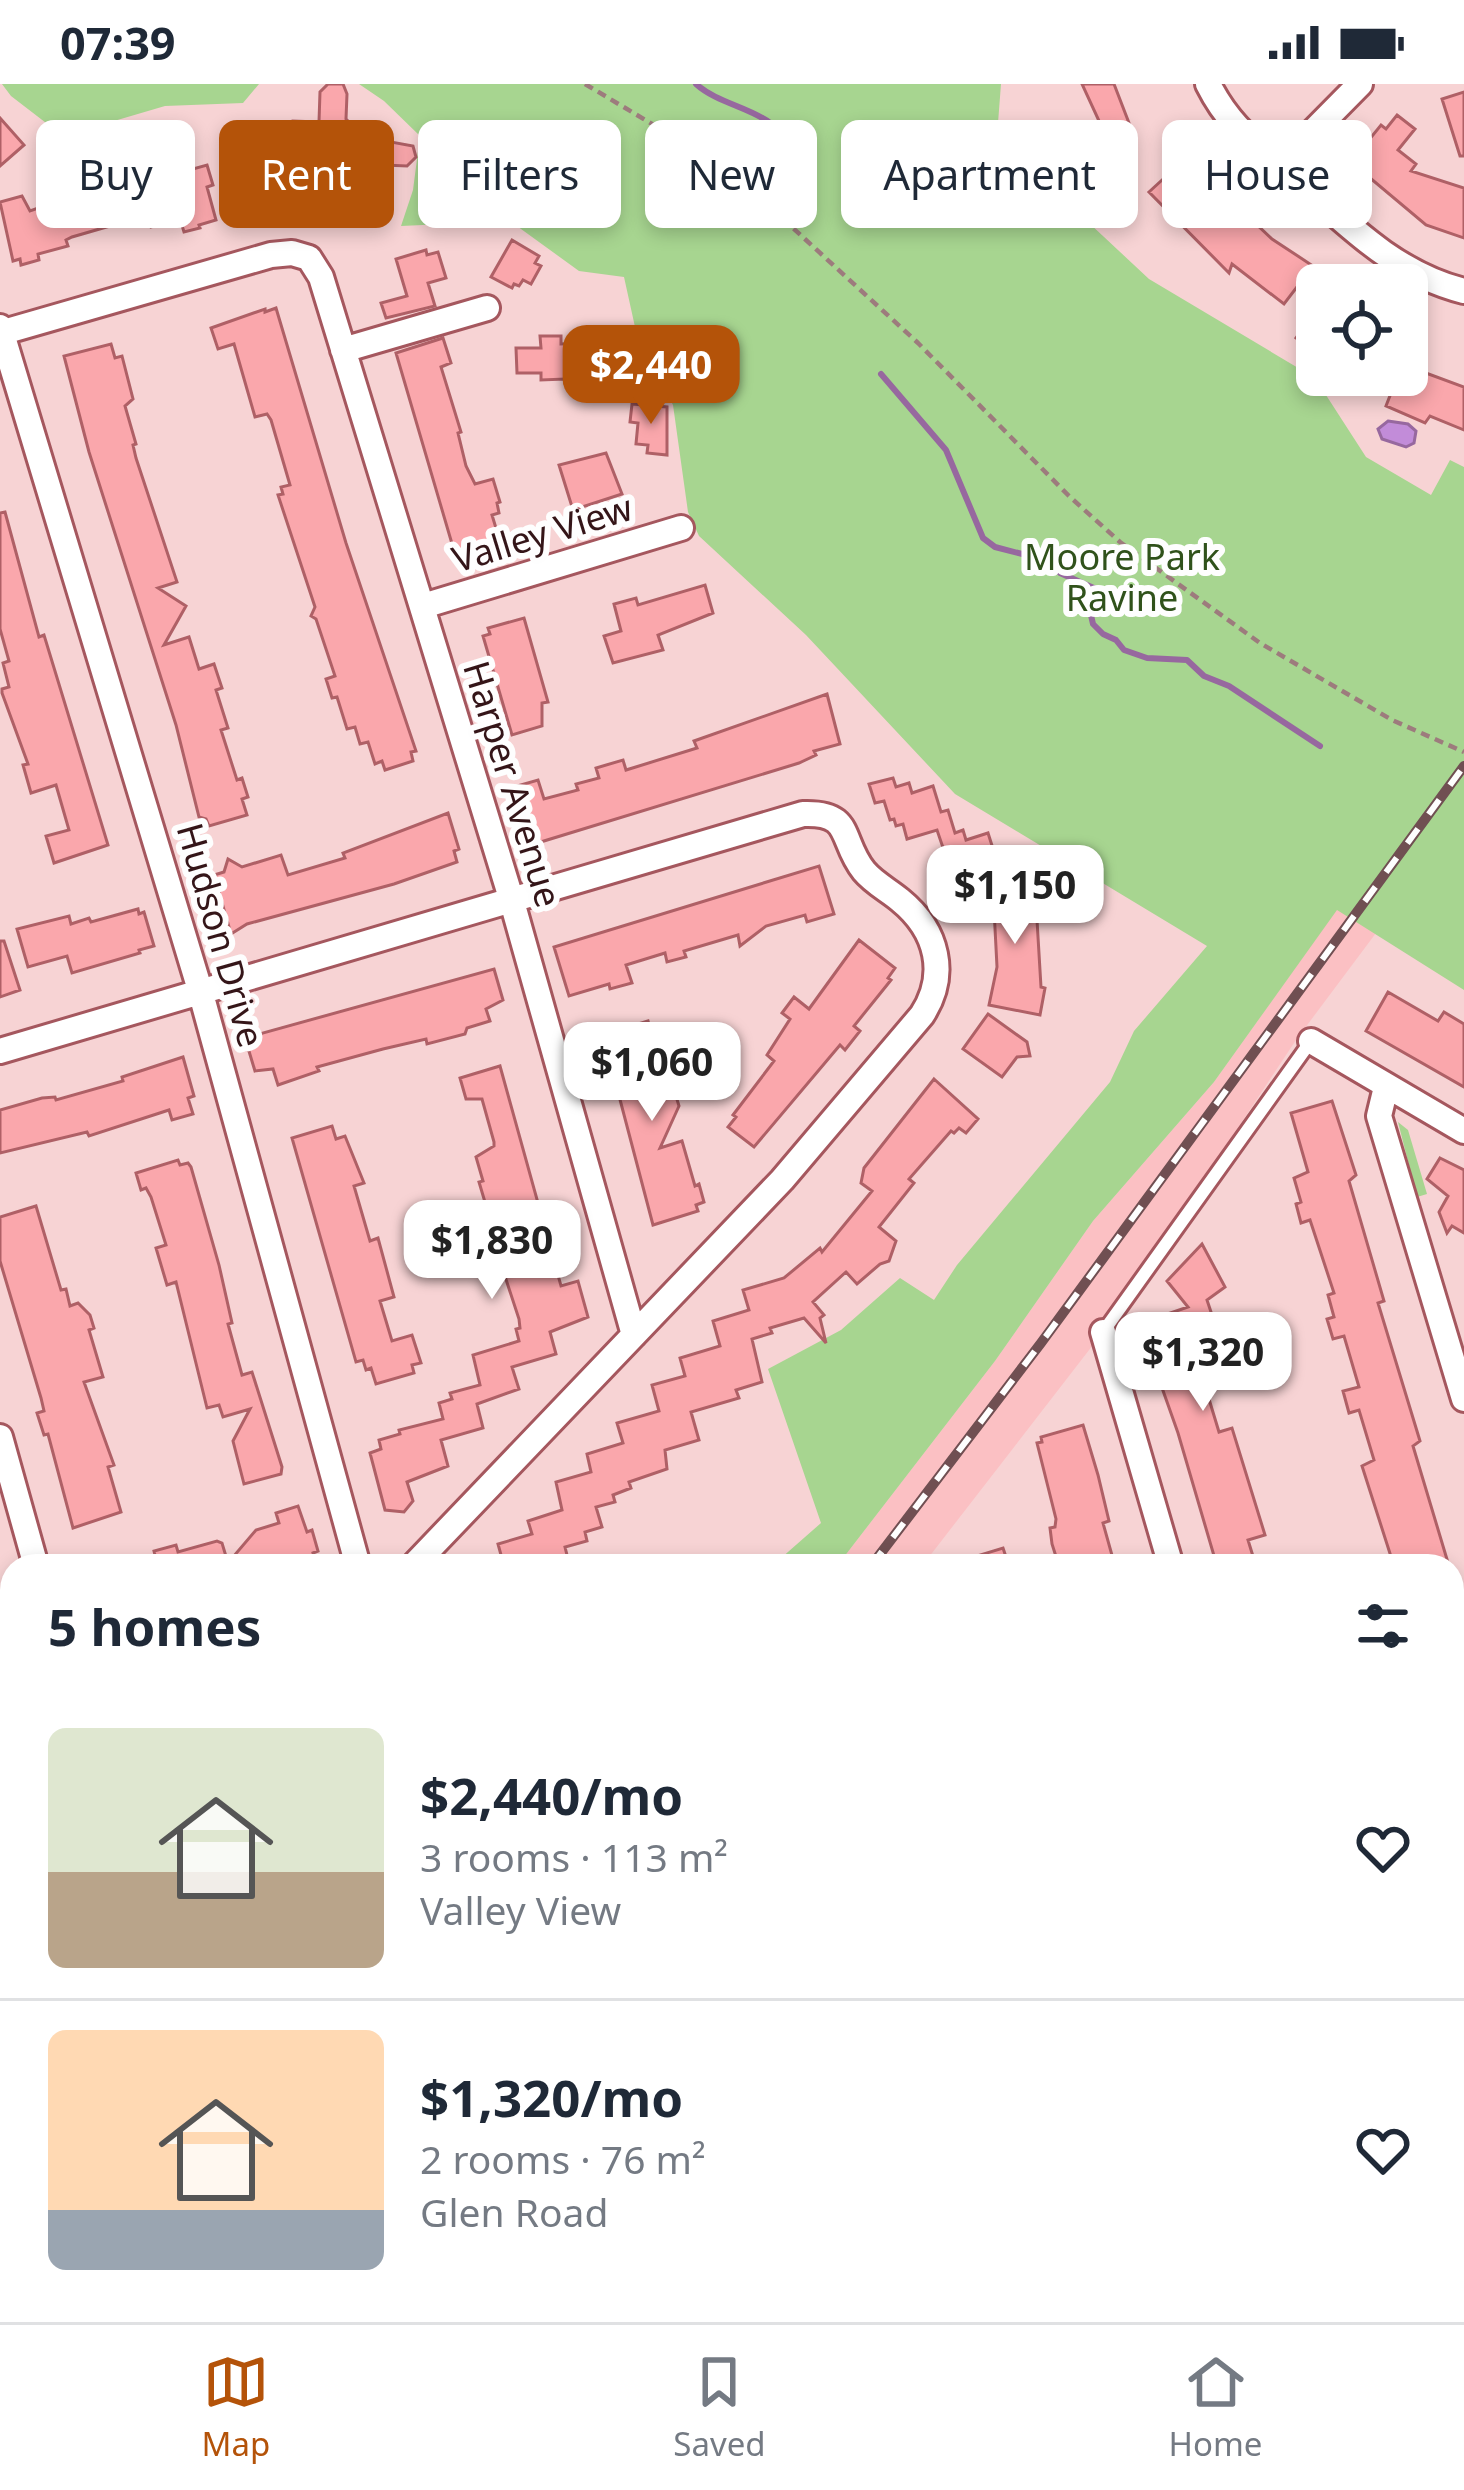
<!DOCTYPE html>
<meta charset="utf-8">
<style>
body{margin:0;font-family:"Noto Sans",sans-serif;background:#f2f2f3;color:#1f2937;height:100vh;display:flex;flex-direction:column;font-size:45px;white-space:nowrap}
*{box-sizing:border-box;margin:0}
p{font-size:39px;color:#747a83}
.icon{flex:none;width:66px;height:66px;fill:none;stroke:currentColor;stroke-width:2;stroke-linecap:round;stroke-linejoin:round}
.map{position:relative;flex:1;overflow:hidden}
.details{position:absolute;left:0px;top:1470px;width:1464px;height:768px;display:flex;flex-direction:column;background:#fff;border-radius:36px 36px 0 0;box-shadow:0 6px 18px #0003}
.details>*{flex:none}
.hud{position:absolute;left:36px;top:36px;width:1392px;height:108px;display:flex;gap:24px}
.fabs{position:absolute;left:1296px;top:180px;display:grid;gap:24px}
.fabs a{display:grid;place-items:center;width:132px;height:132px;border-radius:18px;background:#fff;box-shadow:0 6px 18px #0003;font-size:60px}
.price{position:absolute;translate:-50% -102px;padding:0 27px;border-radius:24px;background:#fff;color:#222;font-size:39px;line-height:78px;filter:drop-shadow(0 3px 6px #0008)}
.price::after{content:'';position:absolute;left:50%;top:72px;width:36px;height:27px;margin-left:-18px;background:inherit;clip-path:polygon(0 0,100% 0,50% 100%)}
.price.on{background:#b45309;color:#fff}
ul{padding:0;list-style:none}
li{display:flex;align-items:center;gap:36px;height:300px;padding:0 48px}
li+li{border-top:3px solid #e0e1e3}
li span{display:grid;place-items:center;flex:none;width:336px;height:240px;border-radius:18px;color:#555}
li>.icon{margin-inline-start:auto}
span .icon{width:144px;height:144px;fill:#fffc;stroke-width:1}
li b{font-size:51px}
h2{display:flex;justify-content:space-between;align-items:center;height:144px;padding:0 48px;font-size:51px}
.tag{padding:0 42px;border-radius:18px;background:#fff;box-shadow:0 6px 18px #0003;font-size:42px;line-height:108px}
.tag.on{background:#b45309;color:#fff}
.status{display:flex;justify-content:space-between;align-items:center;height:84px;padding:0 60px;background:#fff;direction:ltr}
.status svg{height:33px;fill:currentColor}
.tab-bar{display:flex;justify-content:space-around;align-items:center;height:168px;border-top:3px solid #e0e1e3;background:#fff;font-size:33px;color:#747a83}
.tab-bar a{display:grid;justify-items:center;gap:6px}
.tab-bar .on{color:#b45309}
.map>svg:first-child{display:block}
.built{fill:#fbc0c3}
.green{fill:#a7d590}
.water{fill:#c28cd9;stroke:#97689f;stroke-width:3}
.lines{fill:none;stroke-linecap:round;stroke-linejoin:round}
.stream{stroke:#97689f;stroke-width:6}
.building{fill:#faa7ac;stroke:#af6066;stroke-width:3}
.service-casing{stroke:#a5575e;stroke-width:18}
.minor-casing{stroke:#a5575e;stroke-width:30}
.path{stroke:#9d7b7d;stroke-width:4.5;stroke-dasharray:9 6;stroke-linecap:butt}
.service{stroke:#fff;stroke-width:12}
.minor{stroke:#fff;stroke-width:24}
.rail-casing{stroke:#704f52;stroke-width:10}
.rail{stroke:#fefefe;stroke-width:6;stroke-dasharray:18;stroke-linecap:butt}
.labels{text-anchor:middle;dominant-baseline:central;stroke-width:12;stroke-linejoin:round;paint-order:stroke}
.street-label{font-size:36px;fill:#341518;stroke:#fefefe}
.park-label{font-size:36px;fill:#30521b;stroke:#fefefe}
</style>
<div class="status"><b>07:39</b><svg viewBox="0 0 49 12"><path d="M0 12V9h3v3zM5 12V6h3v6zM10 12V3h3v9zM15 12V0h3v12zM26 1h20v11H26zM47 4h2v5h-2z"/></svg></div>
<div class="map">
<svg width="1464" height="2238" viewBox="0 0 1464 2238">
<rect width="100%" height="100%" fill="#f7d3d4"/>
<path class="built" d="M 1337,825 L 1376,849 L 1296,956 L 1103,1248 L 922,1482 L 837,1482 L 995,1277 L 1093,1137 L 1214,998 Z
M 12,2169 L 12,2226 L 0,2232 L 0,2175 Z
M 40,2226 L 321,2226 L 280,2238 L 15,2238 Z"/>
<path class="green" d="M 2,0 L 259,0 L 243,19 L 165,22 L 63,52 L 11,12 Z
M 359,0 L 1001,0 L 998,39 L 1021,85 L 1073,124 L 1149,195 L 1315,294 L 1366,373 L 1431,411 L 1450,376 L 1464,383 L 1464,906 L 1337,826 L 1214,998 L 1093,1137 L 995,1277 L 837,1482 L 772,1482 L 821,1439 L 768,1285 L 841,1246 L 900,1194 L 934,1216 L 957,1181 L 1110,998 L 1134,947 L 1207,862 L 955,710 L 806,551 L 699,452 L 688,428 L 673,321 L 637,252 L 624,193 L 579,187 L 510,137 L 401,142 L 413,106 L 420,52 L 384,17 Z
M 1398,1038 L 1408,1046 L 1427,1110 L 1417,1113 Z
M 1464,1935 L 1464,2238 L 1445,2238 L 1447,2226 L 1452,2226 L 1452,1950 Z
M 12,1992 L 12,2169 L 0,2175 L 0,1999 Z"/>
<path class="water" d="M 1388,337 L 1408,340 L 1416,347 L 1414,359 L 1406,363 L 1382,355 L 1378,345 Z"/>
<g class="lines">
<path class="stream" d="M 696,0 C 727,28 784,24 789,73
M 881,290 L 946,366 L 983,454 L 995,463 L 1045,476 L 1060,489 L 1096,505 L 1090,527 L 1093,540 L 1103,550 L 1116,556 L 1124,566 L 1147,574 L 1187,576 L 1204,592 L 1229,602 L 1320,662"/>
</g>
<path class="building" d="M 328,0 L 343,0 L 347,10 L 346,35 L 364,53 L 380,63 L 386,57 L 413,62 L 416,73 L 407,82 L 360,80 L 352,87 L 348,104 L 324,93 L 334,76 L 291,72 L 293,37 L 319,38 L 320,8 Z
M 1082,0 L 1114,0 L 1129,39 L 1105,50 Z
M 1464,8 L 1464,72 L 1460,72 L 1442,15 Z
M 1397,31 L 1415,45 L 1398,66 L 1416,80 L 1411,87 L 1464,104 L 1464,154 L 1426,141 L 1351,78 L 1381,41 L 1386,45 Z
M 0,34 L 24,61 L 0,82 Z
M 1186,74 L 1230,121 L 1236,121 L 1272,155 L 1313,182 L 1284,220 L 1232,180 L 1229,189 L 1149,108 Z
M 207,81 L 213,101 L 207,103 L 216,136 L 199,141 L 200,144 L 184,148 L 180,135 L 151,143 L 148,133 L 141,133 L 72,153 L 66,156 L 68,162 L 38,170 L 39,176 L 21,181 L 20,175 L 13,177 L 0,118 L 22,112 L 30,127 L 98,103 L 100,111 Z
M 512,156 L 539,172 L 535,179 L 541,182 L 531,200 L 523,196 L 519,202 L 514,200 L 512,204 L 491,193 Z
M 426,166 L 427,171 L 438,168 L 446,194 L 428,199 L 435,222 L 386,234 L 381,219 L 407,212 L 396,175 Z
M 276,224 L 346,459 L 416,667 L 411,668 L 413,677 L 385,686 L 382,677 L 375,680 L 368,658 L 360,660 L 355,643 L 347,645 L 337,613 L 332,614 L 326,595 L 335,592 L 316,535 L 311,532 L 315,523 L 278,411 L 283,410 L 281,403 L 290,401 L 271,336 L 267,330 L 255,333 L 234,260 L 218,265 L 211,244 L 265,225 L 265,228 Z
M 1317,225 L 1317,270 L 1296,254 Z
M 540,252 L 561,252 L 561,260 L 591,259 L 592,299 L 565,299 L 565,295 L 541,296 L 541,289 L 517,289 L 516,264 L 541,264 Z
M 443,254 L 451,279 L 441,283 L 461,348 L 458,349 L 466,382 L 475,400 L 493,395 L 500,418 L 497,419 L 499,429 L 492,431 L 499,454 L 455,470 L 396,269 Z
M 111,260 L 115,274 L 122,272 L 133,315 L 125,322 L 136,360 L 133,361 L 136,374 L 177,498 L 158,504 L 186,522 L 164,561 L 189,553 L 199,585 L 214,580 L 222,604 L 216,606 L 228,644 L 221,646 L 237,696 L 242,694 L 248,713 L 242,715 L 247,731 L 209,742 L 206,735 L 199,733 L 176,641 L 89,368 L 64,272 Z
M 1407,282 L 1464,303 L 1464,346 L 1430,332 L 1425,339 L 1386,322 L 1398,291 L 1407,291 Z
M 632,320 L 667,323 L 667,371 L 647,369 L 648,361 L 636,360 L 638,339 L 630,338 Z
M 606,369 L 622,410 L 573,426 L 559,381 Z
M 5,428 L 39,553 L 44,551 L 108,761 L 54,779 L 46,752 L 69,746 L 56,701 L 31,709 L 23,681 L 28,680 L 2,609 L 2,605 L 9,603 L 3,579 L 9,577 L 0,545 L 0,429 Z
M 705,501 L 713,529 L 658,551 L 663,566 L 613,579 L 604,552 L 621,547 L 614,520 L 636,514 L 638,521 Z
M 524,534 L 548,618 L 542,619 L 542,642 L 512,651 L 483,552 L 490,550 L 488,544 Z
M 827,610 L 840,660 L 814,667 L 816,671 L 799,679 L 534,760 L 517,702 L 538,696 L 544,715 L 578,706 L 576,700 L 599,694 L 596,684 L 623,676 L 626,686 L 697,664 L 694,657 Z
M 893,694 L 896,703 L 909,699 L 912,709 L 933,702 L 941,728 L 948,726 L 955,749 L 963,746 L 966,756 L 988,749 L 995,771 L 964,781 L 966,789 L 953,793 L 937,746 L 907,755 L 903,740 L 896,742 L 894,735 L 890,736 L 884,717 L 875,719 L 869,700 Z
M 448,729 L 459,765 L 454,767 L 457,778 L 394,800 L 247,840 L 231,850 L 214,791 L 224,788 L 228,775 L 242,783 L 281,771 L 288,791 L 345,774 L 343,769 Z
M 819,782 L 834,830 L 807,838 L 805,831 L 766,842 L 740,862 L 738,851 L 684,867 L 686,873 L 667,878 L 665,869 L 626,881 L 632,899 L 610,905 L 609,900 L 569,912 L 554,863 Z
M 1029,796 L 1032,836 L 1037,836 L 1041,903 L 1045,904 L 1040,931 L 989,921 L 997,883 L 994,825 L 983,826 L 981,800 Z
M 138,825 L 139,830 L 144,828 L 154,862 L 139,866 L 140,869 L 72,889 L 67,872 L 28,883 L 17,845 L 69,832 L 71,840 L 89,834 L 91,838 Z
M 859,856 L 895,884 L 888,894 L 891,896 L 854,942 L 860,947 L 845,966 L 840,961 L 754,1063 L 728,1043 L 736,1033 L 733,1031 L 774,977 L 767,971 L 790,935 L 782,929 L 794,913 L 809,925 Z
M 0,857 L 4,857 L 20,906 L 0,913 Z
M 494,885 L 503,916 L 486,925 L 490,937 L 467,944 L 465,950 L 427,960 L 426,955 L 383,965 L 317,983 L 319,987 L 278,1001 L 273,985 L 255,987 L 245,954 Z
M 1388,908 L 1438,937 L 1444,928 L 1464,940 L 1464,1003 L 1366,947 Z
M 988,930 L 1027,958 L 1030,972 L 1017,973 L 1002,993 L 963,965 Z
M 648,937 L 666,1006 L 676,1012 L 679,1022 L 660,1064 L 682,1057 L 695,1102 L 699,1100 L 704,1118 L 696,1121 L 698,1127 L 653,1141 L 603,951 Z
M 183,973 L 194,1012 L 188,1014 L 193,1030 L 172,1036 L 169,1026 L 89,1052 L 87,1048 L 0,1069 L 0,1026 L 42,1014 L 55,1013 L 56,1016 L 123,997 L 122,993 Z
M 500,982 L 561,1202 L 578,1197 L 588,1233 L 550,1248 L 556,1270 L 512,1283 L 519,1305 L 477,1320 L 483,1344 L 441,1356 L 448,1382 L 407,1398 L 413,1417 L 404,1428 L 385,1426 L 370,1369 L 381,1365 L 379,1356 L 400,1350 L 399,1346 L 443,1335 L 439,1319 L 452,1315 L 450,1309 L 480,1301 L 473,1271 L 519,1257 L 516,1245 L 520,1244 L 519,1235 L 497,1168 L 513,1163 L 501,1121 L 487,1125 L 479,1098 L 483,1097 L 476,1073 L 494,1062 L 494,1058 L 482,1015 L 466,1015 L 460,994 Z
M 934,995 L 978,1035 L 966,1049 L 959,1044 L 954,1049 L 951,1047 L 909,1095 L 914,1099 L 879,1143 L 896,1157 L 889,1177 L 880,1180 L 857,1200 L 846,1188 L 813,1218 L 824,1231 L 820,1234 L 826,1259 L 804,1234 L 770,1244 L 772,1249 L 752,1255 L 762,1298 L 736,1306 L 739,1314 L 691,1328 L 699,1356 L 665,1366 L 667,1385 L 629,1398 L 631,1404 L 613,1411 L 615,1418 L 596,1423 L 602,1443 L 585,1448 L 587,1457 L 565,1463 L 569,1479 L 504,1482 L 498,1460 L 532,1450 L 528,1437 L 562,1426 L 556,1398 L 591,1388 L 587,1370 L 623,1359 L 617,1339 L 659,1327 L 652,1301 L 685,1292 L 680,1274 L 720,1262 L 713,1237 L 749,1226 L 743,1206 L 784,1194 L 820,1164 L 822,1168 L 872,1107 L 861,1099 L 864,1084 Z
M 1332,1017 L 1356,1091 L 1349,1097 L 1384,1217 L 1378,1219 L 1420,1357 L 1413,1362 L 1449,1482 L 1394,1482 L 1362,1382 L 1374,1376 L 1359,1326 L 1349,1329 L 1343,1307 L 1359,1303 L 1344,1252 L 1333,1255 L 1327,1235 L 1334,1233 L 1328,1211 L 1334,1209 L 1310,1136 L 1301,1139 L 1296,1120 L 1301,1118 L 1294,1094 L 1308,1088 L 1291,1029 Z
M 332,1042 L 336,1055 L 345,1052 L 364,1099 L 354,1102 L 370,1157 L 378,1154 L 394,1213 L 380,1217 L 392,1257 L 412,1251 L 421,1279 L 412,1281 L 414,1289 L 376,1300 L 371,1284 L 366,1286 L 363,1276 L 356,1278 L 292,1054 Z
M 1440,1074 L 1464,1086 L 1464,1149 L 1452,1142 L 1447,1149 L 1439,1128 L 1448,1112 L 1427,1095 Z
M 178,1076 L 180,1081 L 188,1079 L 191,1083 L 219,1181 L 232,1239 L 228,1240 L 242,1291 L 252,1288 L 282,1383 L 281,1390 L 244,1400 L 233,1357 L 250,1325 L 223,1333 L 219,1321 L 207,1324 L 176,1198 L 167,1201 L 156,1164 L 166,1161 L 151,1113 L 146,1104 L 141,1106 L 136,1089 Z
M 36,1122 L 61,1206 L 66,1205 L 70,1222 L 78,1219 L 90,1231 L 94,1244 L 89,1246 L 103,1293 L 84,1298 L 114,1381 L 108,1383 L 121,1428 L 73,1444 L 48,1350 L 44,1351 L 37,1329 L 44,1327 L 41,1314 L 0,1177 L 0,1133 Z
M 1202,1160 L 1225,1203 L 1207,1216 L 1222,1261 L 1214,1254 L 1197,1260 L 1206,1291 L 1202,1292 L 1219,1348 L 1232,1344 L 1265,1451 L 1248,1456 L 1256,1482 L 1217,1482 L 1178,1349 L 1161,1301 L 1155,1303 L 1141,1239 L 1188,1223 L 1167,1197 Z
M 1083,1341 L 1098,1391 L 1109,1437 L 1103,1439 L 1115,1482 L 1059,1482 L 1052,1460 L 1050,1444 L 1055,1443 L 1056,1435 L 1037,1359 L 1042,1358 L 1041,1353 Z
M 298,1422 L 307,1448 L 312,1446 L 318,1467 L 313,1469 L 317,1482 L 148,1482 L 147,1477 L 156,1475 L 154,1467 L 176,1461 L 178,1468 L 217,1457 L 222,1459 L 228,1479 L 256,1446 L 279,1439 L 276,1429 Z
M 1003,1464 L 1009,1482 L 957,1482 L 957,1478 Z"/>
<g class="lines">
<defs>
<path id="service" d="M 1103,1248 L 1311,957"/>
<path id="minor" d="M 1208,0 C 1231,46 1258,61 1295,94 C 1347,140 1395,190 1464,207
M 1280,81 L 1360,0
M 0,243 L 200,906 L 358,1482
M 0,249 L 271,171 L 292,169 L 309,174 L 321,193 L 511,814 L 634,1251
M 343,266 L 487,224
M 423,522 L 681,444
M 1311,957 L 1464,1047
M 0,967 L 803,730 C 854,728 839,756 864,787 C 874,799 888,806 900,816 C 938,847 948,891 922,931 L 782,1096 L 413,1482
M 1386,1003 L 1379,1032 L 1464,1315
M 1103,1248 L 1171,1482
M 0,1353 L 36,1482
M 0,1621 L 12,1617
M 1452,1916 L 1464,1913
M 0,1992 L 12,1983
M 915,2226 L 919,2238
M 349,2238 L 390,2226
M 1425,2238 L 1426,2226"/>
</defs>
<use href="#service" class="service-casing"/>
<use href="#minor" class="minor-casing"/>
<path class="path" d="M 585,0 L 731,87 L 918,259 L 1069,412 L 1120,458 L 1260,559 L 1392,636 L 1464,668
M 0,2075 L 12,2069
M 0,2173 L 12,2164"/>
<use href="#service" class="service"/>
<use href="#minor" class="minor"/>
<defs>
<path id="rail" d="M 871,1482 L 1041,1259 L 1464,682
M 0,2213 L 12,2206"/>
</defs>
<use href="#rail" class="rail-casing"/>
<use href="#rail" class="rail"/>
</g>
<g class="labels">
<g class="street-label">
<text transform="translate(542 449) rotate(-17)">Valley View</text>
<text transform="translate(513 700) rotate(73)">Harper Avenue</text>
<text transform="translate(221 851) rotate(74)">Hudson Drive</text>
</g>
<g class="park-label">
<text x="1122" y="472">Moore Park<tspan x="1122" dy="41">Ravine</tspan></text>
</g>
</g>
</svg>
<div class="fabs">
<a><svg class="icon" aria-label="locate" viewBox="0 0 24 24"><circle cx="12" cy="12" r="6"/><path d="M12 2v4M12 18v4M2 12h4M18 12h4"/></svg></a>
</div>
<b class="price on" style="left:651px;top:343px">$2,440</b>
<b class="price" style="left:1015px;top:863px">$1,150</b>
<b class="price" style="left:652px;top:1040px">$1,060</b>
<b class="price" style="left:492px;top:1218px">$1,830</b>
<b class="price" style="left:1203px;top:1330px">$1,320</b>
<div class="hud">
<a class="tag">Buy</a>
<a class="tag on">Rent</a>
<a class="tag">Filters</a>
<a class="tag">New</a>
<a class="tag">Apartment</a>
<a class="tag">House</a>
</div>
<section class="details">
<h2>5 homes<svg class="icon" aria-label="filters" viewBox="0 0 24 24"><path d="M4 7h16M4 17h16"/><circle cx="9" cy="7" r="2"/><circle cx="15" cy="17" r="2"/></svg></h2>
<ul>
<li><span style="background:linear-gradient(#dfe7d0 60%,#b9a48a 0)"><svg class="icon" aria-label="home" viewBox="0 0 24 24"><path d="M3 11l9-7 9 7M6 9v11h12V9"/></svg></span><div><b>$2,440/mo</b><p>3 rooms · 113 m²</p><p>Valley View</p></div><svg class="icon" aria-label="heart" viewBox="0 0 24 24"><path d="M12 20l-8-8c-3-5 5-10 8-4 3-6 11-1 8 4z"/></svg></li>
<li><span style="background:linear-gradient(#ffd9b3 75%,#9aa5b1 0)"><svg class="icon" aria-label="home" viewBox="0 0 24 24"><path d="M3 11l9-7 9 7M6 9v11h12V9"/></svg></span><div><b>$1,320/mo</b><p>2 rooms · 76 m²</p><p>Glen Road</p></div><svg class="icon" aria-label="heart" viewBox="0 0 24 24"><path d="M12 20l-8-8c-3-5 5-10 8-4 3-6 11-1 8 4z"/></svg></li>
</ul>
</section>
</div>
<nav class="tab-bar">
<a class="on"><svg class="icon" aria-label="map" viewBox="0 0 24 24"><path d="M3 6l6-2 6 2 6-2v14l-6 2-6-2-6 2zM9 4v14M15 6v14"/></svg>Map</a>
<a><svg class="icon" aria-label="saved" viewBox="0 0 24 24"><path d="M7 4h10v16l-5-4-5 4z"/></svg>Saved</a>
<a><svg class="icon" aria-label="home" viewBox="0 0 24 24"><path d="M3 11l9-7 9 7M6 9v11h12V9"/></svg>Home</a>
</nav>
